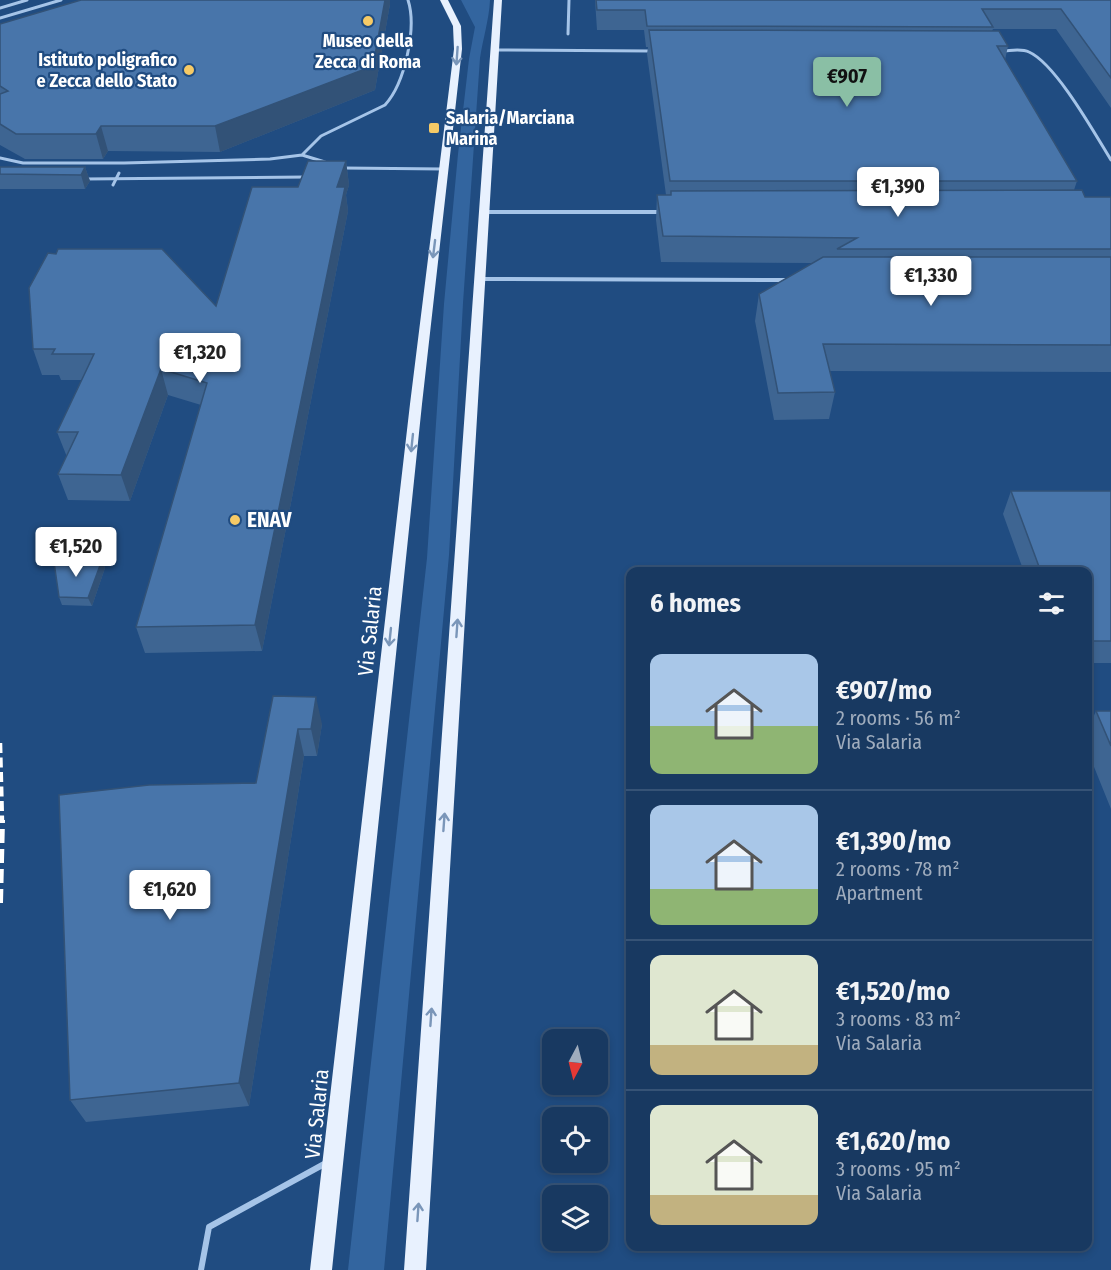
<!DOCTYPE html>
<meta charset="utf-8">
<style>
body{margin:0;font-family:"Fira Sans Condensed",sans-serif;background:#214067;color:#f1f3f6;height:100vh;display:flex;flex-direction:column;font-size:22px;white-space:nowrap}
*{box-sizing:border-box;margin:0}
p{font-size:20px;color:#9facbd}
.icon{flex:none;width:33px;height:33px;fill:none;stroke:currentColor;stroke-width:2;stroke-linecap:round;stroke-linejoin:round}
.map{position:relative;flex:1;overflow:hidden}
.panel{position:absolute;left:626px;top:567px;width:466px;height:684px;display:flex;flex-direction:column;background:#183961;border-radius:12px;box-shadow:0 3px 9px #0003,0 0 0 2px #365376}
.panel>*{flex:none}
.needle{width:39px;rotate:187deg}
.controls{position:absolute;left:542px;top:1029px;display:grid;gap:12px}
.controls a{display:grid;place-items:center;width:66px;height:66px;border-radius:12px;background:#183961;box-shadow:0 3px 9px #0003,0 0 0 2px #365376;font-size:30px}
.price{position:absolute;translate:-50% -51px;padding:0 14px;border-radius:6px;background:#fff;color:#222;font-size:20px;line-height:39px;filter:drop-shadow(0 2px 3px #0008)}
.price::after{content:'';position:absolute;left:50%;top:36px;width:18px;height:14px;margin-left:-9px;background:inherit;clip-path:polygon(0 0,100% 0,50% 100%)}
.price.current{background:#8abfa5;color:#111}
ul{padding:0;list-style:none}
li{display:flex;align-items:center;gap:18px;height:150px;padding:0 24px}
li+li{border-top:2px solid #365376}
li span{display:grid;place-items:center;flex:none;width:168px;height:120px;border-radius:12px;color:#555}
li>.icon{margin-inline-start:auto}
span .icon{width:72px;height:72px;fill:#fffc;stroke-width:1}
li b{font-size:26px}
h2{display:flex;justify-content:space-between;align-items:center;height:72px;padding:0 24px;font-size:26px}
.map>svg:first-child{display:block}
.green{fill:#33659f}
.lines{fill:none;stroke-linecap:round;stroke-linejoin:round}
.lane-far2{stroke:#a5c4e8;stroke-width:3}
.lane-far1{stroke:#a5c4e8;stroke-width:4}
.lane{stroke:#a5c4e8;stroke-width:6}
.primary{fill:#e8f1fe;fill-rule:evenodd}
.rail-far1{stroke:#fff;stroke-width:4.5;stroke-dasharray:10 4.5;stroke-linecap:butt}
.rail{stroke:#fff;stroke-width:6;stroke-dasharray:14 6;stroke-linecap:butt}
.lane-bridge{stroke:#a5c4e8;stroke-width:3}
.wall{fill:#3e6592}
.shaded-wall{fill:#325277}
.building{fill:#4875aa;stroke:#325277;stroke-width:1.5}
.oneway{stroke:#7a96b9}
.poi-dot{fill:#f6ca66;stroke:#204c81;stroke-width:2}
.labels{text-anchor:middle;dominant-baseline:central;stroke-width:4.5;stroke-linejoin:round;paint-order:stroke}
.far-poi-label{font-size:18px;font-weight:bold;fill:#fff;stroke:#204c81}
.poi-label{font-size:21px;font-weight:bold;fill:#fff;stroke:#204c81;text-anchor:start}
.street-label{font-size:21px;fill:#fff;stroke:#204c81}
</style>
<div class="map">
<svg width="1111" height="1270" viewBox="0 0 1111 1270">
<rect width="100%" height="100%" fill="#204c81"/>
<path class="green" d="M 461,0 L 490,0 C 489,20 483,38 480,58 L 463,303 L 449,555 L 384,1270 L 348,1270 L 427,558 L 444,304 L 458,154 L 469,59 L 475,27 Z"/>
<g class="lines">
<path class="lane-far2" d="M 0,8 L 27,0
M 0,18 L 61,0
M 568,34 L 569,0
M 495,50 L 651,51
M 1001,51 C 1010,51 1021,48 1029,52 C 1056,64 1095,134 1111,160
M 302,155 L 321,136 L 385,105 C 405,83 417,28 408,0
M 0,158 L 23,163 L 124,163 L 270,159 L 302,155 L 325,162
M 343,168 L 443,169
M 84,179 L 306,177"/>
<path class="lane-far1" d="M 484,212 L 661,212
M 479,279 L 789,280"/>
<path class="lane" d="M 201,1270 L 209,1227 L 326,1163"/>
<path class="primary" d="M 440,0 L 448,0 L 461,26 L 462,49 L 422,404 L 332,1270 L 310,1270 L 410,404 L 454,49 L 453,26 Z
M 494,0 L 502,0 L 426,1270 L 404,1270 Z"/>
<path class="rail-far1" d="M 0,743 L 2,822"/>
<path class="rail" d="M 0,903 L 2,820"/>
<path class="lane-bridge" d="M 113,185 L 119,173"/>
</g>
<path class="wall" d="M 385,0 L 390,0 L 390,4 L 375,90 L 220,152 L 108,151 L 103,159 L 25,159 L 0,145 L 0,24 Z
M 595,0 L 1111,0 L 1111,108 L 1056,29 L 993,29 L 992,31 L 1008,46 L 1005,60 L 1077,181 L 1074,190 L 1085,197 L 1111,197 L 1111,372 L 829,371 L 835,392 L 829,419 L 774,420 L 755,321 L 759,294 L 813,263 L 661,262 L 656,220 L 657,195 L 666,195 L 647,54 L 648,47 L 646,47 L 644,30 L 597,30 Z
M 346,161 L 349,185 L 346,195 L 348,211 L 262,651 L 145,653 L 136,627 L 201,405 L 168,395 L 130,501 L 68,500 L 58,474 L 67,457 L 57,432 L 82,380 L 61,380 L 59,375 L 42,375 L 33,349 L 216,306 L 298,187 Z
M 0,167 L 85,167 L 90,181 L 85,189 L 0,189 Z
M 1011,491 L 1111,491 L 1111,663 L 1088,663 L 1088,572 L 1024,572 L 1003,514 Z
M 102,560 L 105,568 L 92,606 L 62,605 L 59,597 Z
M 273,696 L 322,724 L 317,756 L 304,756 L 249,1106 L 86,1122 L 70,1100 L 256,783 Z
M 1096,711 L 1111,711 L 1111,809 L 1088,752 L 1088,729 Z"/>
<path class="shaded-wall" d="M 385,0 L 390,0 L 390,4 L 375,90 L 220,152 L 215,126 Z
M 101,126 L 108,151 L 103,159 L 96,134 Z
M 346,161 L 349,185 L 346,195 L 348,211 L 262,651 L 255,625 L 337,187 Z
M 85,167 L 90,181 L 85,189 L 81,175 Z
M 161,369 L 168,395 L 130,501 L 121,475 Z
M 102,560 L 105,568 L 92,606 L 88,598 Z
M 316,697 L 322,724 L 317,756 L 311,729 Z
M 298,729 L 304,756 L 249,1106 L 239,1083 Z"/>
<path class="building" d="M 81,0 L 385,0 L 373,66 L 215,126 L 101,126 L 96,134 L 16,134 L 0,124 L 0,94 L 8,91 L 0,86 L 0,24 Z
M 596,0 L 1111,0 L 1111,78 L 1061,9 L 982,9 L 993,27 L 647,26 L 645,10 L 597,10 Z
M 649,30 L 999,31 L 1008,46 L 997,46 L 1077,181 L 670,181 Z
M 308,161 L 346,161 L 337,187 L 345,187 L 255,625 L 136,627 L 207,383 L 161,369 L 121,475 L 58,474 L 78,432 L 57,432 L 94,354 L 52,354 L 55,349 L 33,349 L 29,288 L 48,253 L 56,254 L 58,249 L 162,249 L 216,306 L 252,187 L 298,187 Z
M 0,167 L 85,167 L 81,175 L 0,174 Z
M 1082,190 L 1085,197 L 1111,197 L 1111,249 L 837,249 L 857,238 L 663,236 L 657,195 L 671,195 L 671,191 Z
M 823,257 L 1111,257 L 1111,345 L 823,344 L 835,392 L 778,393 L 759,294 Z
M 1011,491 L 1111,491 L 1111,641 L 1088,641 L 1088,572 L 1041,572 Z
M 102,560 L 88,598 L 59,597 L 54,562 Z
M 273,696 L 316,697 L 311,729 L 298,729 L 239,1083 L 70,1100 L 59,795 L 149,785 L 256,783 Z
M 1096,711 L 1111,711 L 1111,746 Z"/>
<defs><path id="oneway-shaft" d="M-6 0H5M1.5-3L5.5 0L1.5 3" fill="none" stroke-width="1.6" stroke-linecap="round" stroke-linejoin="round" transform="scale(1.5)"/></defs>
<g class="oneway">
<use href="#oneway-shaft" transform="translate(457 56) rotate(94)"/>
<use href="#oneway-shaft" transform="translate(434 249) rotate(97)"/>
<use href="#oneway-shaft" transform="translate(412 443) rotate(96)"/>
<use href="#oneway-shaft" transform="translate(457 628) rotate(-86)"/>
<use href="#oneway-shaft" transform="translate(390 637) rotate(96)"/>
<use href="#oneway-shaft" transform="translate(444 822) rotate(-86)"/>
<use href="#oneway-shaft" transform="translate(431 1017) rotate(-86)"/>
<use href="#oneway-shaft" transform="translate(418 1212) rotate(-86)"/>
</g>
<g class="poi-dot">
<circle cx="368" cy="21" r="6"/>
<circle cx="189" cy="70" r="6"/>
<rect x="428" y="122" width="12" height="12" rx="3"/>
<circle cx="235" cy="520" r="6"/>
</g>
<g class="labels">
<g class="far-poi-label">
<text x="368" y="41">Museo della<tspan x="368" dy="21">Zecca di Roma</tspan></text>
<text x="177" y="60" text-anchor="end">Istituto poligrafico<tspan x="177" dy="21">e Zecca dello Stato</tspan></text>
<text x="446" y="118" text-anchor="start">Salaria/Marciana<tspan x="446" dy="21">Marina</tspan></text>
</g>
<g class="poi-label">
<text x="247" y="520">ENAV</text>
</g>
<g class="street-label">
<text transform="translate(370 631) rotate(-84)">Via Salaria</text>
<text transform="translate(317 1114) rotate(-84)">Via Salaria</text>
</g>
</g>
</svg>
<div class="controls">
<a><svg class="needle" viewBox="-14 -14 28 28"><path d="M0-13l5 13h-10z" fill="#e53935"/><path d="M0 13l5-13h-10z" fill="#9facbd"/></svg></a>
<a><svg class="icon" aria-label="locate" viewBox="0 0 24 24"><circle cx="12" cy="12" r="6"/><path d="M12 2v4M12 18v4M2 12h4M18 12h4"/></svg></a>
<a><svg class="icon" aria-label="layers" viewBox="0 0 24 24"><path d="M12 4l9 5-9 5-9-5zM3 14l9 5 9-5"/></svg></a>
</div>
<b class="price current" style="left:847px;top:108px">€907</b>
<b class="price" style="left:898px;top:218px">€1,390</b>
<b class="price" style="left:931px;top:307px">€1,330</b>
<b class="price" style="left:200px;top:384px">€1,320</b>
<b class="price" style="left:76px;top:578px">€1,520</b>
<b class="price" style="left:170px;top:921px">€1,620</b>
<section class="panel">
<h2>6 homes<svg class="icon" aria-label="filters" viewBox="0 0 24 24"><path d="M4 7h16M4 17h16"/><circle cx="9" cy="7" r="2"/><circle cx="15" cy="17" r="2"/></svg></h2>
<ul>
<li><span style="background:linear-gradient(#a9c7e8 60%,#8fb573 0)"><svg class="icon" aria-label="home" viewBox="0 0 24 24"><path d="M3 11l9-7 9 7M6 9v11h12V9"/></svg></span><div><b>€907/mo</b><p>2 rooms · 56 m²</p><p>Via Salaria</p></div></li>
<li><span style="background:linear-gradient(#a9c7e8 70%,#8fb573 0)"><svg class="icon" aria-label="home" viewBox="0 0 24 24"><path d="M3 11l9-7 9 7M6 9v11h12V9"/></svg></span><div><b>€1,390/mo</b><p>2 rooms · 78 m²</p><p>Apartment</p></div></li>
<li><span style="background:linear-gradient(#dfe7d0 75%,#c2b280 0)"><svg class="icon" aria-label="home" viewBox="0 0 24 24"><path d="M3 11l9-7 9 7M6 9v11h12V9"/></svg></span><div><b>€1,520/mo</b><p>3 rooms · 83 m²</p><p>Via Salaria</p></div></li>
<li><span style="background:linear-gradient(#dfe7d0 75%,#c2b280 0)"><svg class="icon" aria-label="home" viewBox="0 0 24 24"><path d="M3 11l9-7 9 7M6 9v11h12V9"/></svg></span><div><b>€1,620/mo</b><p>3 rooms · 95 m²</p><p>Via Salaria</p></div></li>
</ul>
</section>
</div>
